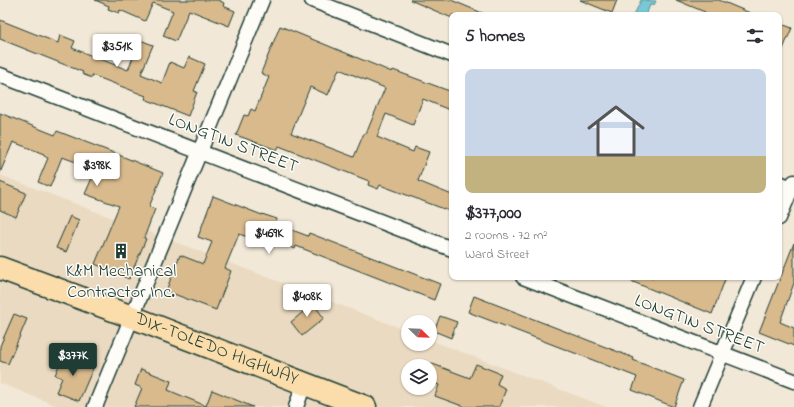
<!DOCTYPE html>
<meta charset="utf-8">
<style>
body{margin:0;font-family:"Indie Flower",sans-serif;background:#f7f7f7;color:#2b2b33;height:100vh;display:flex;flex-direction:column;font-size:15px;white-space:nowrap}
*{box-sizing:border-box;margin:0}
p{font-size:13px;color:#7c7c81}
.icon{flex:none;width:22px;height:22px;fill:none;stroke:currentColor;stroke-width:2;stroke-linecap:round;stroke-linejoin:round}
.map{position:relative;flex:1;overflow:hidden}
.panel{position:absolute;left:449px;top:12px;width:333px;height:268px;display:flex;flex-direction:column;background:#fff;border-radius:8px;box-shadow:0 1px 3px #0004}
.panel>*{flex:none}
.needle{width:26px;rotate:113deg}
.tools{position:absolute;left:401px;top:315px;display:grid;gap:8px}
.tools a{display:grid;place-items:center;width:36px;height:36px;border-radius:50%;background:#fff;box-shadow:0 1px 3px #0004;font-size:20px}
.price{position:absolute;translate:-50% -34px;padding:0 9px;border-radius:4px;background:#fff;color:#222;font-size:13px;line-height:26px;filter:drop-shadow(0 1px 2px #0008)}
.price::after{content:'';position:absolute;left:50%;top:24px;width:12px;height:9px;margin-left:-6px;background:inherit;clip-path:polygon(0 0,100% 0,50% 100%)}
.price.active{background:#1f3d34;color:#fff}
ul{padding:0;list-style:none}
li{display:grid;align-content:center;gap:8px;height:212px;padding:0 16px}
li span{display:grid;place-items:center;height:124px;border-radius:8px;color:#555}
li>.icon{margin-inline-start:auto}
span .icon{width:72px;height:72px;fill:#fffc;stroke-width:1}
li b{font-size:17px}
h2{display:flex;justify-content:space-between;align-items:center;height:48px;padding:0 16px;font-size:17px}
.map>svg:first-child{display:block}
.built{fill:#eadac1;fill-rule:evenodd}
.water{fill:#79c8d6;stroke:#559095}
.building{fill:#d9ba8d;stroke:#1f3d34;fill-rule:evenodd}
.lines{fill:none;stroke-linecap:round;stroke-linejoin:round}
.minor-casing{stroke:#1f3d34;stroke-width:17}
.primary-casing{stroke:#1f3d34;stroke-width:25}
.minor{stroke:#fdfcf7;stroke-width:14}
.primary{stroke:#faddab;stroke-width:22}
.labels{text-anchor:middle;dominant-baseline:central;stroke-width:3;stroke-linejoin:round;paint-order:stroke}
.street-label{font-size:18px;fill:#1f3d34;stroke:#fdfcf7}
.poi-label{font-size:18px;fill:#1f3d34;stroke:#fdfcf7}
</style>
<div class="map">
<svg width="794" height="407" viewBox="0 0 794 407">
<rect width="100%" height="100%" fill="#f2e8d7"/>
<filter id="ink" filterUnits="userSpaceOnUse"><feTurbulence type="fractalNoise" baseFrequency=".025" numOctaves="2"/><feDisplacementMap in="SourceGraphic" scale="8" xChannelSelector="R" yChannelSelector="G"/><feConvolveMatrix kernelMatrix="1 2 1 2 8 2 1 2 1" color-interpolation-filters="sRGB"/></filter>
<g filter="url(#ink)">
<path class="built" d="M 0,175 L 408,331 L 408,344 L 430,344 L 430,340 L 606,407 L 60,407 L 0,383 ZM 408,366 L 430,366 L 430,388 L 408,388 Z"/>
<path class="water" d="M 641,0 L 656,1 L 654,5 L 650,5 L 646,15 L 634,15 Z"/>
<path class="building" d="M 95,0 L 218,0 L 224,3 L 223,6 L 235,11 L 229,26 L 189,10 L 176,41 L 163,36 L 173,11 L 153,3 L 145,21 L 120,10 L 119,13 L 108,9 L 109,6 Z
M 410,0 L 451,0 L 487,15 L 452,15 L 452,18 Z
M 580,0 L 617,0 L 612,13 Z
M 676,0 L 719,0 L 755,15 L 704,15 L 705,12 Z
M 0,20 L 58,43 L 60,35 L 75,41 L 72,48 L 128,70 L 140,40 L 153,45 L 141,74 L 162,83 L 170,62 L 184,68 L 189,57 L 205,64 L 194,91 L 197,92 L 188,116 L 145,99 L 146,96 L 92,75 L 92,78 L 82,74 L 83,72 L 0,39 Z
M 779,23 L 792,28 L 779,58 Z
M 280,26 L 392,72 L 393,70 L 452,92 L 452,111 L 423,99 L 413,125 L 386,114 L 377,137 L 413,152 L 415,147 L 429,152 L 418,181 L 452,195 L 452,212 L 380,185 L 378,189 L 368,185 L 369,181 L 279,146 L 277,150 L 236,135 L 244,115 L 248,116 L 251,109 L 255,111 L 269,77 L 261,73 ZM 339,69 L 385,88 L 366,134 L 364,133 L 354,157 L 291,133 L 310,87 L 328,95 Z
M 0,113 L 55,135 L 57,131 L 114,153 L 163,173 L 149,207 L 155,209 L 144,238 L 146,239 L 129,279 L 95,264 L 119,206 L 85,194 L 96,169 L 62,157 L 50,187 L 38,182 L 48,158 L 44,156 L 44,154 L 13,142 L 0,173 Z
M 0,182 L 26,193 L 16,217 L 0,210 Z
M 213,196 L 262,215 L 262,214 L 277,219 L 276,224 L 308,236 L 309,233 L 440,284 L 434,300 L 296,246 L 295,249 L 270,239 L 268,244 L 239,234 L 225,268 L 231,271 L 216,310 L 166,291 L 180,255 L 203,264 L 212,242 L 198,237 Z
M 70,216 L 79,220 L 66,252 L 56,248 Z
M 794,243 L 794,283 L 780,322 L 794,328 L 794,346 L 759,332 Z
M 621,277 L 726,277 L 712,314 Z
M 474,296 L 634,358 L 633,360 L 684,380 L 674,407 L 632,390 L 637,377 L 468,312 Z
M 310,299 L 324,318 L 302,336 L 291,322 L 303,312 L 300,307 Z
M 14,314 L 27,319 L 8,364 L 0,361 L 0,346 Z
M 440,316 L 457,322 L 451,338 L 434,331 Z
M 64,353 L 94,366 L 79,401 L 56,392 L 62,378 L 55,375 Z
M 430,363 L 470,378 L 476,364 L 501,374 L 497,384 L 506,389 L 499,407 L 465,407 L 435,396 L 439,385 L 430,382 Z
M 141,369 L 171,381 L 168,390 L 206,406 L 212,390 L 253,407 L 134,407 L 142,388 L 135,385 Z"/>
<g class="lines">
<defs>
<path id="minor" d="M 312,0 L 452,55
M 0,75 L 452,249
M 779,183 L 794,189
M 779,218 L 794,182
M 523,277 L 794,381
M 95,407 L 262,0
M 296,407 L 304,384
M 700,407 L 754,277"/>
<g id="primary">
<path id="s1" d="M 0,268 L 132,317 L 365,407"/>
</g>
</defs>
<use href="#minor" class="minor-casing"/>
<use href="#primary" class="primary-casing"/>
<use href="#minor" class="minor"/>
<use href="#primary" class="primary"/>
</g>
</g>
<defs>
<symbol id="building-bare" viewBox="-9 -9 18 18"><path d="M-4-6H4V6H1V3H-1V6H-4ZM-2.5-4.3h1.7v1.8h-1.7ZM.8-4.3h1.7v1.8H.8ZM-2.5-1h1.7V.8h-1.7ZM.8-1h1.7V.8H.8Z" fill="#1f3d34" stroke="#fdfcf7" stroke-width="2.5" paint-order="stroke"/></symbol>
</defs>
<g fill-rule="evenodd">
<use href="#building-bare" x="110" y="240" width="22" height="22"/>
</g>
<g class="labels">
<g class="street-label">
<text transform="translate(233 144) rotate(21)">LONGTIN STREET</text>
<text transform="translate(699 325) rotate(21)">LONGTIN STREET</text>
<text stroke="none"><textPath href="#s1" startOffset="231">DIX-TOLEDO HIGHWAY</textPath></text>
</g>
<g class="poi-label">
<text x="121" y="272">K&amp;M Mechanical<tspan x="121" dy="21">Contractor Inc.</tspan></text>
</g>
</g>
</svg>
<div class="tools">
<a><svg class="needle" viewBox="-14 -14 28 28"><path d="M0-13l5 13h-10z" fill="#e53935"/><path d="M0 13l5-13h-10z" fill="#7c7c81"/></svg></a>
<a><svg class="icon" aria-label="layers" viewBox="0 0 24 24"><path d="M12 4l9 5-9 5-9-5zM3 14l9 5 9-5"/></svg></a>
</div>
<b class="price" style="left:117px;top:68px">$351K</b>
<b class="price" style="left:97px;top:187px">$398K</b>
<b class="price" style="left:269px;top:255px">$469K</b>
<b class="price" style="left:307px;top:318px">$408K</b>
<b class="price active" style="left:73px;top:377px">$377K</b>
<section class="panel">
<h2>5 homes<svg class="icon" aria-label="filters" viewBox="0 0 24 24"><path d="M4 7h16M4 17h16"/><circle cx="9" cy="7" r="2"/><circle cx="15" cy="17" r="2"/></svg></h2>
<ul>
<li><span style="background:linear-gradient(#c9d6e8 70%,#c2b280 0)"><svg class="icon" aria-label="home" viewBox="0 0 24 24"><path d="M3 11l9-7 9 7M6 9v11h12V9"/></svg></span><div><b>$377,000</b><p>2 rooms · 72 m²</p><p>Ward Street</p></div></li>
</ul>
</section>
</div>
